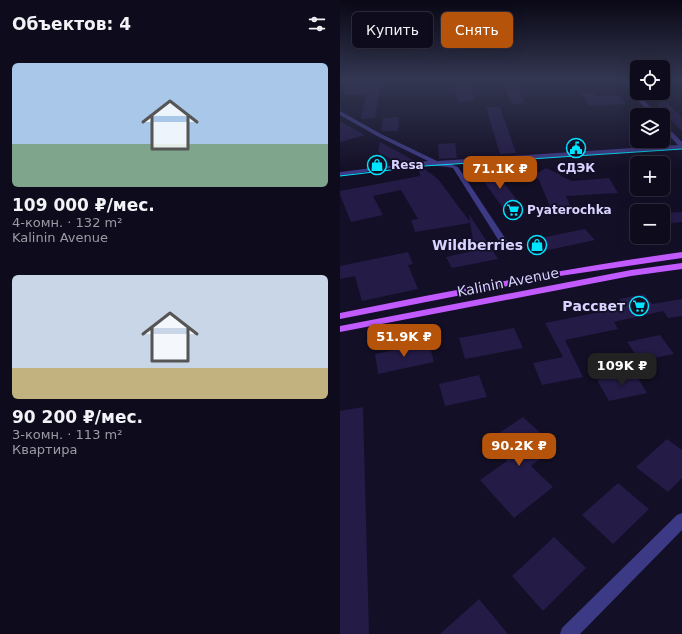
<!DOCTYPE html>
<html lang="ru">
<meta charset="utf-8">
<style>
body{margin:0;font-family:"DejaVu Sans",sans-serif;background:#1c1929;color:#f1f3f6;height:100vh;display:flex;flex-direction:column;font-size:15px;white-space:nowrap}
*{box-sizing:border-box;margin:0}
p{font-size:13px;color:#9b9ba3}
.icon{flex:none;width:22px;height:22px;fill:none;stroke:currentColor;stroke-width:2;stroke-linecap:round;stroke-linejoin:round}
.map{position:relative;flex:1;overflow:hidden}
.details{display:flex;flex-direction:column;background:#0e0b1c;width:340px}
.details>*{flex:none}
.guide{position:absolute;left:12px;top:12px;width:270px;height:36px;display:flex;gap:8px}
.buttons{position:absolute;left:290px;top:60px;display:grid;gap:8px}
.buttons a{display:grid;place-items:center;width:40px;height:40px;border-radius:6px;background:#0e0b1c;box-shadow:0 4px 16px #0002,0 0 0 1px #2e2b3b;font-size:20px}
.price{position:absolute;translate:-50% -34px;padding:0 9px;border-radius:8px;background:#b45309;color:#fff;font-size:13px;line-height:26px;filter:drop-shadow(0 1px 2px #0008)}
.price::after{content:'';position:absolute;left:50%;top:24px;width:12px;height:9px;margin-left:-6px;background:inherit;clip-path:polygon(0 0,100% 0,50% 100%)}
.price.selected{background:#222;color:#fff}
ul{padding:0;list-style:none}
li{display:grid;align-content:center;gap:8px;height:212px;padding:0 12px}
li span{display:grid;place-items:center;height:124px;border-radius:6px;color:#555}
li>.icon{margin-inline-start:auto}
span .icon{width:72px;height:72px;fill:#fffc;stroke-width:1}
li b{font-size:17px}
h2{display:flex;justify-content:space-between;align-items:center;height:48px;padding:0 12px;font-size:17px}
.pill{padding:0 14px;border-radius:6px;background:#0e0b1c;box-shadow:0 4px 16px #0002,0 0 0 1px #2e2b3b;font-size:14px;line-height:36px}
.pill.selected{background:#b45309;color:#fff}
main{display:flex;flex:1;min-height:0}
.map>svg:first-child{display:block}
.building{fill:#241b47}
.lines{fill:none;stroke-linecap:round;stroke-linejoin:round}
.minor{fill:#3d3a85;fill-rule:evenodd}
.major{fill:#c25bff;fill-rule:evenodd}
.tram{stroke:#00e5ff;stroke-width:1}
.labels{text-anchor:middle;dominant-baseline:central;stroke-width:3.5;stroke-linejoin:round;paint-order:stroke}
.far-poi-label{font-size:12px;font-weight:bold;fill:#d9d4ff;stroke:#130f26;text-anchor:start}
.poi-label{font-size:14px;font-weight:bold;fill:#d9d4ff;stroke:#130f26;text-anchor:end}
.street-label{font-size:14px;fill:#d9d4ff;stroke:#130f26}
</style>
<main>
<section class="details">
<h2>Объектов: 4<svg class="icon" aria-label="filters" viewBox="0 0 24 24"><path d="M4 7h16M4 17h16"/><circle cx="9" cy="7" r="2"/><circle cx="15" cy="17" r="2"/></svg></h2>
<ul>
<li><span style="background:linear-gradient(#a9c7e8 65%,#7fa58c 0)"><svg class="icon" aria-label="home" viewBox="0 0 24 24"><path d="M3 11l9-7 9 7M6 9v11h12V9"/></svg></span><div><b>109 000 ₽/мес.</b><p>4-комн. · 132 m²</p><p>Kalinin Avenue</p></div></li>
<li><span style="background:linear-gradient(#c9d6e8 75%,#c2b280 0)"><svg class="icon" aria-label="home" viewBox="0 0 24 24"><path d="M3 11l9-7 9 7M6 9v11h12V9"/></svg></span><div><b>90 200 ₽/мес.</b><p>3-комн. · 113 m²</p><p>Квартира</p></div></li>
</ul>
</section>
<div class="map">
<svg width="342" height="634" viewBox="0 0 342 634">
<rect width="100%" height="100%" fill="#130f26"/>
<path class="building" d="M 162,80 L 174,80 L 185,103 L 172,104 Z
M 41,82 L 35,118 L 21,119 L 26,94 L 4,95 L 7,83 Z
M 130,86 L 135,101 L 119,102 L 115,87 Z
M 240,93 L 253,93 L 256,96 L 278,95 L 286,104 L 250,106 Z
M 323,99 L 342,118 L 342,131 L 317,106 Z
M 146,107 L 160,107 L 176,153 L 160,154 Z
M 59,117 L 58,131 L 41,131 L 43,118 Z
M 0,121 L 25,135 L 0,142 Z
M 40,142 L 75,161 L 58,163 L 38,152 Z
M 115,143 L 117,158 L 99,159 L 98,144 Z
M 79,167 L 82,167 L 98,179 L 130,222 L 129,214 L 158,259 L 112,268 L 106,257 L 129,252 L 123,241 L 133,239 L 130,223 L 75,232 L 71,220 L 78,219 L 61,190 L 33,196 L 43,215 L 11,222 L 0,195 L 0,191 L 80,176 Z
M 206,168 L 219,174 L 221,176 L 232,181 L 269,178 L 278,193 L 226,196 L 233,213 L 213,214 L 199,180 L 192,176 Z
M 155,172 L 181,205 L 163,208 L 139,175 Z
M 342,212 L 342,222 L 323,224 L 323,213 Z
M 245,229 L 255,240 L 199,252 L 190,240 Z
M 68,252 L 73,264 L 68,265 L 78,289 L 22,301 L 15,276 L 0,279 L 0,266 Z
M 304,294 L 312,304 L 342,299 L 342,316 L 328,318 L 323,311 L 274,322 L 278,329 L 225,340 L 243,377 L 202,385 L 193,363 L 223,357 L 205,323 L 285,307 L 279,299 Z
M 174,328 L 183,348 L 125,359 L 119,338 Z
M 320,335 L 334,354 L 300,361 L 287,342 Z
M 89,343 L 94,362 L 38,374 L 35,354 Z
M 294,372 L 307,393 L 269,401 L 257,380 Z
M 139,375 L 147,397 L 105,406 L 99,384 Z
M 23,407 L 29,634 L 0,634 L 0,411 Z
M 183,417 L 216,447 L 191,466 L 213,487 L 174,518 L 140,480 L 167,461 L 147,441 Z
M 327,439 L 342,450 L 342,478 L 328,492 L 296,467 Z
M 278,483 L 309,509 L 273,544 L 242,515 Z
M 214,537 L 246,568 L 203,611 L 172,576 Z
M 139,599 L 168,634 L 100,634 Z"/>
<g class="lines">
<path class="minor" d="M 281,80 L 286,80 L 317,115 L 311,115 Z
M 0,111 L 41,134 L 97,161 L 338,145 L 323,129 L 323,123 L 342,142 L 342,149 L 110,164 L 118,167 L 167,241 L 163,244 L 159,241 L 113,168 C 76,160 36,171 0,176 L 0,172 L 88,161 L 37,136 L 0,115 Z
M 342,513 L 342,530 L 240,634 L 220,634 L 222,628 L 337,515 Z"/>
<path class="major" d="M 342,252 L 342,258 L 213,277 L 0,319 L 0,313 C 114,290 227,268 342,252 Z
M 342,263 L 342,269 L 291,276 L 0,332 L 0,326 L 291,270 Z"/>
<path class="tram" d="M 0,176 L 84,166 L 342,149"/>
</g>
<linearGradient id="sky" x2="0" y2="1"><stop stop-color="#0a0815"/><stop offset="0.47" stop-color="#333752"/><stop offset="1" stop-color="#333752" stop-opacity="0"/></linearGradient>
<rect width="342" height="169" fill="url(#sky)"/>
<defs>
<symbol id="civic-ring" viewBox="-11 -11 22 22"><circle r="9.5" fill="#130f26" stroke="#00e5ff" stroke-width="1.5"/><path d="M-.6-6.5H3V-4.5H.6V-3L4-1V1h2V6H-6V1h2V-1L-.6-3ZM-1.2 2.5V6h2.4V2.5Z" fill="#00e5ff"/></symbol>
<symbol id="shop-ring" viewBox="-11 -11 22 22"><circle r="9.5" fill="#130f26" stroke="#00e5ff" stroke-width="1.5"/><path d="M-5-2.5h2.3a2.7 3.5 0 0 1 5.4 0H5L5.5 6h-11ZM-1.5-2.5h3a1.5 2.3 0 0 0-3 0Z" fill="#00e5ff"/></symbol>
<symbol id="supermarket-ring" viewBox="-11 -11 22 22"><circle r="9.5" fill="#130f26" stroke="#00e5ff" stroke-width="1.5"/><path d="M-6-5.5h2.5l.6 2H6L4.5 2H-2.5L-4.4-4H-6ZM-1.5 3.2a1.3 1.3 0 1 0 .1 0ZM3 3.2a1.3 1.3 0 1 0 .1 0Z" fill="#00e5ff"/></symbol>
</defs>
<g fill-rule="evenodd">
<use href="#civic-ring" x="225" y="137" width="22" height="22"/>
<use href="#shop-ring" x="26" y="154" width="22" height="22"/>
<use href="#supermarket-ring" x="162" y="199" width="22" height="22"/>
<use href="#shop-ring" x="186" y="234" width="22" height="22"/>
<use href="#supermarket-ring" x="288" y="295" width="22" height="22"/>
</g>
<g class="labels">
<g class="far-poi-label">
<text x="51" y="165">Resa</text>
<text x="236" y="168" text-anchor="middle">СДЭК</text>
<text x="187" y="210">Pyaterochka</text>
</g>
<g class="poi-label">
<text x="183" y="245">Wildberries</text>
<text x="285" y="306">Рассвет</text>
</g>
<g class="street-label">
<text transform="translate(168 282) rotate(-11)">Kalinin Avenue</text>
</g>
</g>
</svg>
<div class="buttons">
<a><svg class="icon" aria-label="locate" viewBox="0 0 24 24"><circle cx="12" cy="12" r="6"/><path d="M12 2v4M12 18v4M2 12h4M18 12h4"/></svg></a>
<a><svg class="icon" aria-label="layers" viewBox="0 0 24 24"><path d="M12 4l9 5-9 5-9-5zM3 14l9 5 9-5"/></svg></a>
<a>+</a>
<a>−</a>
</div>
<b class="price" style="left:160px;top:190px">71.1K ₽</b>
<b class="price" style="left:64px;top:358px">51.9K ₽</b>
<b class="price selected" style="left:282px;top:387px">109K ₽</b>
<b class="price" style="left:179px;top:467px">90.2K ₽</b>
<div class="guide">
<a class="pill">Купить</a>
<a class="pill selected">Снять</a>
</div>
</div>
</main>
